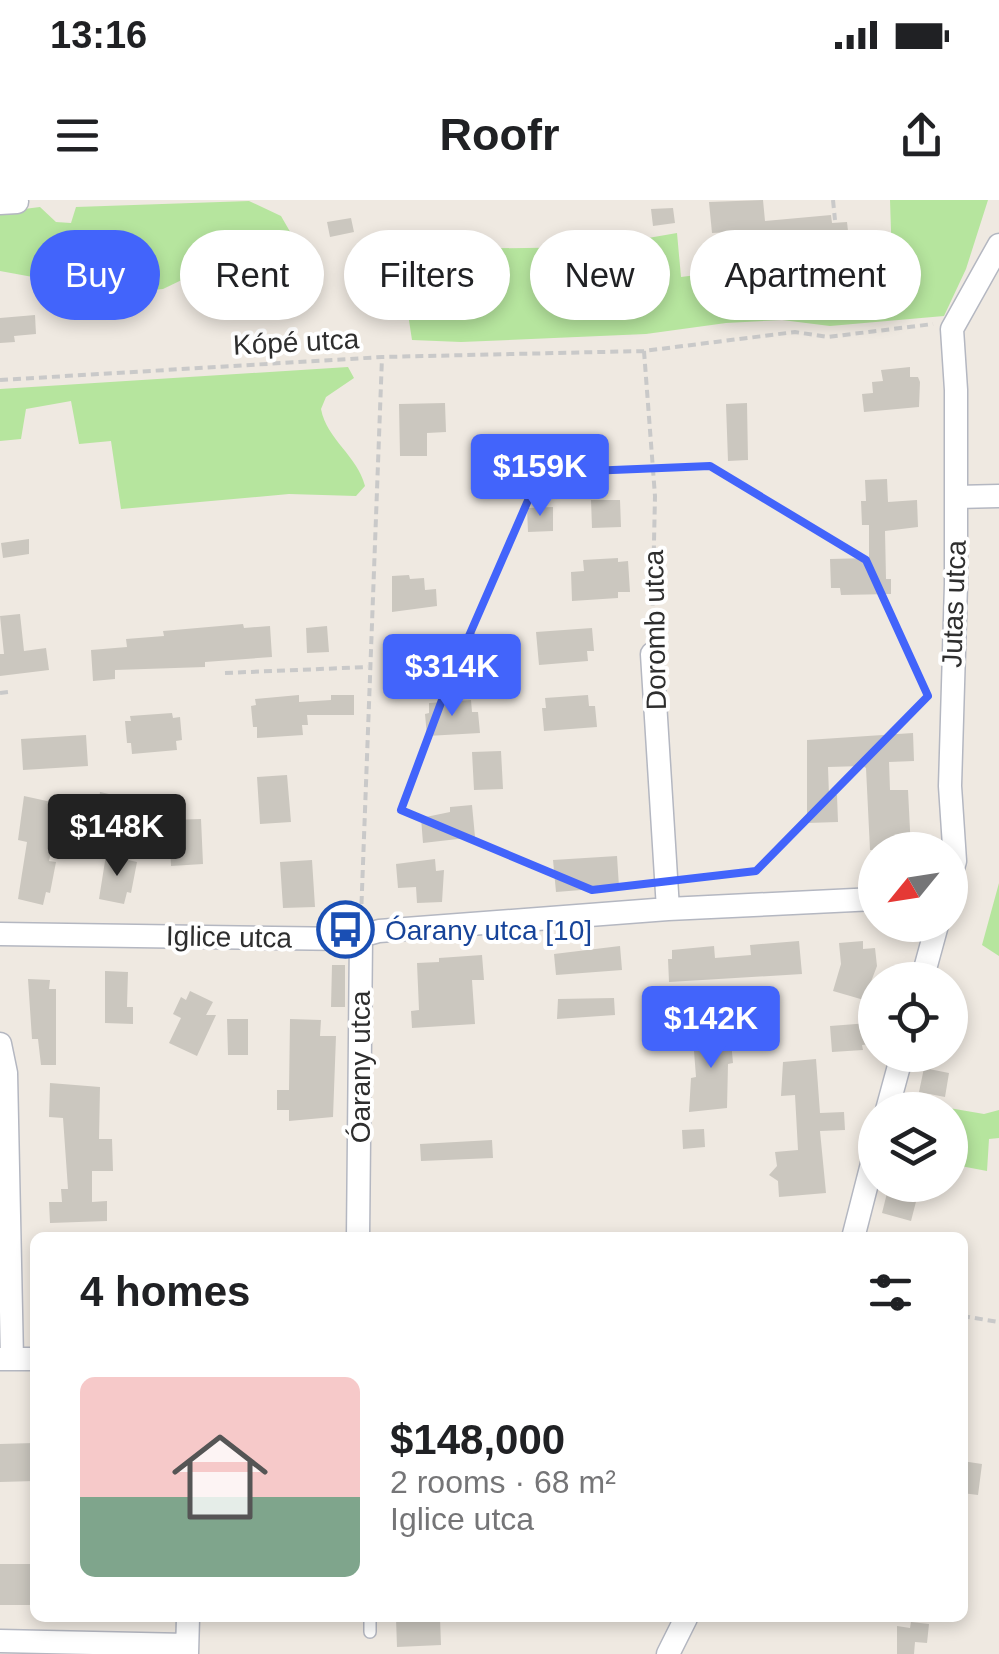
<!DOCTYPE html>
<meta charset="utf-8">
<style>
body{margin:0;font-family:Helvetica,sans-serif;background:#f6f6f6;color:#202124;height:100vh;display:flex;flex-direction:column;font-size:38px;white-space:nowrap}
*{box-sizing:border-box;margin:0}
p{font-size:32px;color:#757577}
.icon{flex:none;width:55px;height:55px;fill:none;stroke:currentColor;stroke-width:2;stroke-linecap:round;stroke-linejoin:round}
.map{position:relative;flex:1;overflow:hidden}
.drawer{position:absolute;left:30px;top:1032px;width:938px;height:390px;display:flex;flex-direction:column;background:#fff;border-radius:15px;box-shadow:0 5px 15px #0003}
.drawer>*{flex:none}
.banner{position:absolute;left:30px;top:30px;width:940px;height:90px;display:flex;gap:20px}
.needle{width:65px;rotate:240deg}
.tools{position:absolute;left:858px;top:632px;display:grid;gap:20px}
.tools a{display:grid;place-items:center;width:110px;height:110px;border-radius:50%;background:#fff;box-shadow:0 5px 15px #0003;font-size:50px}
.price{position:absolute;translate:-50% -85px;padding:0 22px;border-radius:10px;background:#4264fb;color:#fff;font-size:32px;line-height:65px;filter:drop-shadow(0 2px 5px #0008)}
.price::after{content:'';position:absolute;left:50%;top:60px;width:30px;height:22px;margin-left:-15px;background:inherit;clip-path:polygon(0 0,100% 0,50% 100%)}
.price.active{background:#222;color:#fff}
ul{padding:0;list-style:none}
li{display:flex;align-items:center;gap:30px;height:250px;padding:0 50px}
li span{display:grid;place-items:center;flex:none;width:280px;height:200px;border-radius:15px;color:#555}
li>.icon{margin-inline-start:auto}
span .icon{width:120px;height:120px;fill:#fffc;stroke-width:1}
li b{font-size:42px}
h2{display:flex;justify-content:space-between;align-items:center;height:120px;padding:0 50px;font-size:42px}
.pill{padding:0 35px;border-radius:45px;background:#fff;box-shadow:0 5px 15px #0003;font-size:35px;line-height:90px}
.pill.active{background:#4264fb;color:#fff}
.status{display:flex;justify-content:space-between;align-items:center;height:70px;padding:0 50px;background:#fff;direction:ltr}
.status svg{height:28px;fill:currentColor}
header{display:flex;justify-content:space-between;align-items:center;height:130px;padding:0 50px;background:#fff;font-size:45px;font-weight:700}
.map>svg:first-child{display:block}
.green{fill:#b6e59e}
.building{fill:#cbc7bf}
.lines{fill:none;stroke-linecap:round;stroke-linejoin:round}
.lane-casing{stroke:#b4b7c1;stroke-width:14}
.street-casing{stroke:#b4b7c1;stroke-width:25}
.path{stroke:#c9c9c9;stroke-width:4;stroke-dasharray:8 5;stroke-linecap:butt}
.lane{stroke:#fff;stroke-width:11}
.street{stroke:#fff;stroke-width:22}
.marked{fill:none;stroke:#4264fb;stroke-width:8;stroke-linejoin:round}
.labels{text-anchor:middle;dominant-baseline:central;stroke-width:8;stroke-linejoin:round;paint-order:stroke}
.street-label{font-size:28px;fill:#2e2e2e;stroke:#fff}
.transit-label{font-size:28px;fill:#164399;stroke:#fff;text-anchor:start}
</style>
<div class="status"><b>13:16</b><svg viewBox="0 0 49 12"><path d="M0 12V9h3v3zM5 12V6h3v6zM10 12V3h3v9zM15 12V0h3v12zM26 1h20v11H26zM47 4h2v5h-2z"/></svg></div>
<header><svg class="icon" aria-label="menu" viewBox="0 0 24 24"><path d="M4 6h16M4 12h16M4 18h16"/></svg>Roofr<svg class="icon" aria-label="share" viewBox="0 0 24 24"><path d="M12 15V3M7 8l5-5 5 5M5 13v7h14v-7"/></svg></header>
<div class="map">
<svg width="999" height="1454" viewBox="0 0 999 1454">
<rect width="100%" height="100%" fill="#efe9e1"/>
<path class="green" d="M 890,0 L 988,0 L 966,69 L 944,116 L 830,126 L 782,120 L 726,123 L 646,134 L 461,142 L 412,140 L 399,55 L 442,49 L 596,47 L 677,33 L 681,77 L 767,66 L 892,61 Z
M 249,1 L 281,16 L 296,42 L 290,65 L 190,76 L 163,89 L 101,95 L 71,84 L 0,71 L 0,12 L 40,7 L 56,22 L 71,23 L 76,7 Z
M 348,167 L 354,178 L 326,197 L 321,209 C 327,240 357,255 365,286 L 356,296 L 289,294 L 121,309 L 111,241 L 79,244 L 71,201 L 26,209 L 21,239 L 0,241 L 0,189 Z
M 999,683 L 999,756 L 982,745 Z
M 897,899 L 984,914 L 999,910 L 999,938 L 989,939 L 987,971 L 950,964 L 950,910 L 895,910 Z"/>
<path class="building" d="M 763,0 L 765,21 L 831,15 L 832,23 L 847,22 L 849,40 L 834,41 L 834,44 L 757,52 L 756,34 L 730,36 L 729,32 L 712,33 L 709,2 Z
M 673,8 L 675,23 L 653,26 L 651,9 Z
M 351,18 L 354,32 L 330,37 L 327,22 Z
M 35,115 L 36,134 L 14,136 L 15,142 L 0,143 L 0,118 Z
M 910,167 L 910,177 L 918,177 L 920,182 L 919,207 L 864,212 L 862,194 L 873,193 L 872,182 L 883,181 L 881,170 Z
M 445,203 L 446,232 L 427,233 L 427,256 L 400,256 L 399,204 Z
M 747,203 L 748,260 L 728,261 L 726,204 Z
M 887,279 L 888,302 L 917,300 L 918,327 L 885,331 L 886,379 L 891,379 L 891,394 L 841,395 L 840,388 L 831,388 L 830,359 L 869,358 L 869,325 L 862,325 L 861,301 L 866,301 L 865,280 Z
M 591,300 L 620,300 L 621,327 L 592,328 Z
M 553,307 L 553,331 L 528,332 L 527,308 Z
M 29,339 L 29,354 L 3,358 L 1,343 Z
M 618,358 L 618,362 L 628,361 L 630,392 L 618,392 L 618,398 L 572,401 L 571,372 L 584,371 L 583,360 Z
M 409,375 L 410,379 L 424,378 L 425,390 L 436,389 L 437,406 L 392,412 L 392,376 Z
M 20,414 L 24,451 L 46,448 L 49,470 L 0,476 L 0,454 L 4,454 L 0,416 Z
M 243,424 L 244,428 L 270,426 L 272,457 L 205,462 L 205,467 L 115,470 L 115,479 L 93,481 L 91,450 L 127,447 L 126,439 L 164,436 L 163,431 Z
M 327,426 L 329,452 L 307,453 L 306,428 Z
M 592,428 L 594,451 L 587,451 L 588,461 L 539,465 L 536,432 Z
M 475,433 L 477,466 L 426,470 L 425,459 L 421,459 L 419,437 Z
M 508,456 L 509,473 L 483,475 L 482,458 Z
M 299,495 L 299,502 L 331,500 L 331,495 L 354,495 L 354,515 L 307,515 L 308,525 L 302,525 L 303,535 L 257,538 L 257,527 L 253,527 L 251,506 L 256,505 L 255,499 Z
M 588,495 L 589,506 L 595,506 L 597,527 L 544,531 L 542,508 L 546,508 L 545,498 Z
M 471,500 L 472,512 L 478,512 L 480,533 L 427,536 L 425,514 L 429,513 L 429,503 Z
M 172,513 L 173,518 L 180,517 L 182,540 L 176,541 L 177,550 L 132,554 L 131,543 L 127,543 L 125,521 L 131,521 L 130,516 Z
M 913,533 L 914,561 L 889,562 L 890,590 L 908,590 L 911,650 L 870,650 L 866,568 L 863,566 L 828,567 L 829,595 L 837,595 L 838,622 L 807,623 L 807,540 Z
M 86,535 L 88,566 L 23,570 L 21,539 Z
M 501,551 L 503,589 L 474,590 L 472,552 Z
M 287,575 L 291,622 L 260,624 L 257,577 Z
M 100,592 L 131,599 L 125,630 L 121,629 L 118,641 L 93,636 Z
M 24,596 L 56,603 L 51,623 L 57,624 L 49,661 L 56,662 L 50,693 L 46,692 L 43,705 L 18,699 L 27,642 L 18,640 Z
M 472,605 L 475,637 L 423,643 L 421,618 L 450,612 L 450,607 Z
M 201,619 L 203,664 L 171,666 L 169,620 Z
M 106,655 L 137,662 L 131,693 L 127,692 L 124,704 L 99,699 Z
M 617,656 L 619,687 L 556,692 L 553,660 Z
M 435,659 L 436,671 L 444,670 L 442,702 L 417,703 L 416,687 L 398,688 L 396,664 Z
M 312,660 L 315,707 L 283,708 L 280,662 Z
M 799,741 L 802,774 L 669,782 L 668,759 L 672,759 L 672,750 L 714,746 L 715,758 L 751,755 L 750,745 Z
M 863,741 L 863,749 L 875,748 L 877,766 L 864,800 L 833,791 L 841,764 L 839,743 Z
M 620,746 L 622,770 L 556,775 L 554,754 Z
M 482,755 L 484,780 L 472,780 L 475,824 L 412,828 L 411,811 L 419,810 L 417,763 L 439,762 L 439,758 Z
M 332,765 L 345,765 L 345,807 L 331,807 Z
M 105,771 L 128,772 L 127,807 L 133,807 L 133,824 L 105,823 Z
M 28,779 L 50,780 L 49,789 L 56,789 L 56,865 L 41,865 L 38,839 L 32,839 Z
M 190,791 L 213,802 L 206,815 L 216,815 L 197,856 L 169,843 L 181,818 L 173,814 L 181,797 L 186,800 Z
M 614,798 L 615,815 L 557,819 L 558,799 Z
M 227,819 L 248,819 L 248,855 L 228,855 Z
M 290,819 L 321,820 L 320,836 L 336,836 L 333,917 L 289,921 L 289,910 L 277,910 L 277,890 L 289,890 Z
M 869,823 L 871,844 L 862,845 L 863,850 L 832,852 L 830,826 Z
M 730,830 L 733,863 L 728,864 L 727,908 L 689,912 L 691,878 L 696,877 L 694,851 L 698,850 L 697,832 Z
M 816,859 L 820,913 L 844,912 L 845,930 L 820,931 L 826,993 L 779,997 L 778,981 L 769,975 L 777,966 L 775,952 L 798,950 L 795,895 L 781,896 L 783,862 Z
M 924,868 L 949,873 L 945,897 L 919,892 Z
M 50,883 L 100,887 L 99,939 L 112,939 L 113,971 L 92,971 L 92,1002 L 107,1001 L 107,1021 L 50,1023 L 49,1002 L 62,1002 L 61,989 L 68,989 L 63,918 L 49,917 Z
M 704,929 L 705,947 L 683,949 L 682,930 Z
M 492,940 L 493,958 L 421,961 L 420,944 Z
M 889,985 L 911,985 L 910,988 L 919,990 L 911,1021 L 882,1013 Z
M 34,1243 L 35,1281 L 0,1282 L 0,1244 Z
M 962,1261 L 982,1264 L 978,1295 L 962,1293 Z
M 0,1364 L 35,1364 L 35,1405 L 0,1405 Z
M 396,1418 L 440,1418 L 441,1445 L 397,1447 Z
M 911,1422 L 929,1424 L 927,1443 L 915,1442 L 914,1454 L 897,1454 L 897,1426 L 910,1428 Z"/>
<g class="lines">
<defs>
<path id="lane" d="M 370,1418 L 370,1432"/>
<path id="street" d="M 0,3 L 17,2
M 956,297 L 999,296
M 652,454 L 668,709
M 950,679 L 955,661 L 950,586 L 956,384 L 956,190 L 952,129 L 999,45
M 0,734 L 350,739 L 379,731 L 668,709 L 875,699
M 922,780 L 937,725
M 0,844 L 6,873 L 12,1159
M 887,910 L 902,855
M 358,1038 L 361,737
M 853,1038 L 875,952
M 0,1159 L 35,1159
M 0,1441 L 187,1445
M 187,1454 L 188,1418
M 668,1454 L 686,1418"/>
</defs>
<use href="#lane" class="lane-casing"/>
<use href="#street" class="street-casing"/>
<path class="path" d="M 833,0 L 835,20
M 644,151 L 655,296 L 652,434
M 0,180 L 382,157 L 644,151 L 795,132 L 828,137 L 933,124
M 225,473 L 368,467
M 0,493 L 8,492
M 361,717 L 382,157
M 962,1116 L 999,1122"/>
<use href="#lane" class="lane"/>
<use href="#street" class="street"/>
</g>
<path class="marked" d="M 710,266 L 866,360 L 928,496 L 756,671 L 592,690 L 401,610 L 448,484 L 540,273 Z"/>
<defs>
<symbol id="bus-ring" viewBox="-11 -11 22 22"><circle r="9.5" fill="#fff" stroke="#1a4fb4" stroke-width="1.5"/><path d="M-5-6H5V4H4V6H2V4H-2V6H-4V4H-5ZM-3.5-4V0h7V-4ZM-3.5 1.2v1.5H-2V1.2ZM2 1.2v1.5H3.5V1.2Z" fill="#1a4fb4"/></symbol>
</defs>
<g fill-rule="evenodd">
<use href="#bus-ring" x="314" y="698" width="63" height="63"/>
</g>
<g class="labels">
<g class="street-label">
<text transform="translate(296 142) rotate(-3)">Kópé utca</text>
<text transform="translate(954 404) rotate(-88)">Jutas utca</text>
<text transform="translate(655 430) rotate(-91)">Doromb utca</text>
<text transform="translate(229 737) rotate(1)">Iglice utca</text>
<text transform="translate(360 867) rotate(-90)">Óarany utca</text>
</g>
<g class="transit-label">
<text x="385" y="730">Óarany utca [10]</text>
</g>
</g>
</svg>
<div class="tools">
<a><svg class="needle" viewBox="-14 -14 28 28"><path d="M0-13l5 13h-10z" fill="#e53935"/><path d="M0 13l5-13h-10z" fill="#757577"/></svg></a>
<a><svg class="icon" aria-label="locate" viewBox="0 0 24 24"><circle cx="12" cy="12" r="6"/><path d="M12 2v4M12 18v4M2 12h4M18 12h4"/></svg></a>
<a><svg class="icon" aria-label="layers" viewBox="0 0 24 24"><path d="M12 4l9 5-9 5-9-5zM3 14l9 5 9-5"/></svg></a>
</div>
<b class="price" style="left:540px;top:319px">$159K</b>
<b class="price" style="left:452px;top:519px">$314K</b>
<b class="price active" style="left:117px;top:679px">$148K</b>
<b class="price" style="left:711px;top:871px">$142K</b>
<div class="banner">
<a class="pill active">Buy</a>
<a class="pill">Rent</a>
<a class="pill">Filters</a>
<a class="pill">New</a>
<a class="pill">Apartment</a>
</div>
<section class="drawer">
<h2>4 homes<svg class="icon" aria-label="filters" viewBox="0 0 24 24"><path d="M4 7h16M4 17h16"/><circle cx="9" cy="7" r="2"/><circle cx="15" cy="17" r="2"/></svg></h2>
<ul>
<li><span style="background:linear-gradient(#f6c9c9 60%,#7fa58c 0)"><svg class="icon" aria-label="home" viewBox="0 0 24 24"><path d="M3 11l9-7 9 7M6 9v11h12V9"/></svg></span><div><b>$148,000</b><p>2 rooms · 68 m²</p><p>Iglice utca</p></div></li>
</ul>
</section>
</div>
